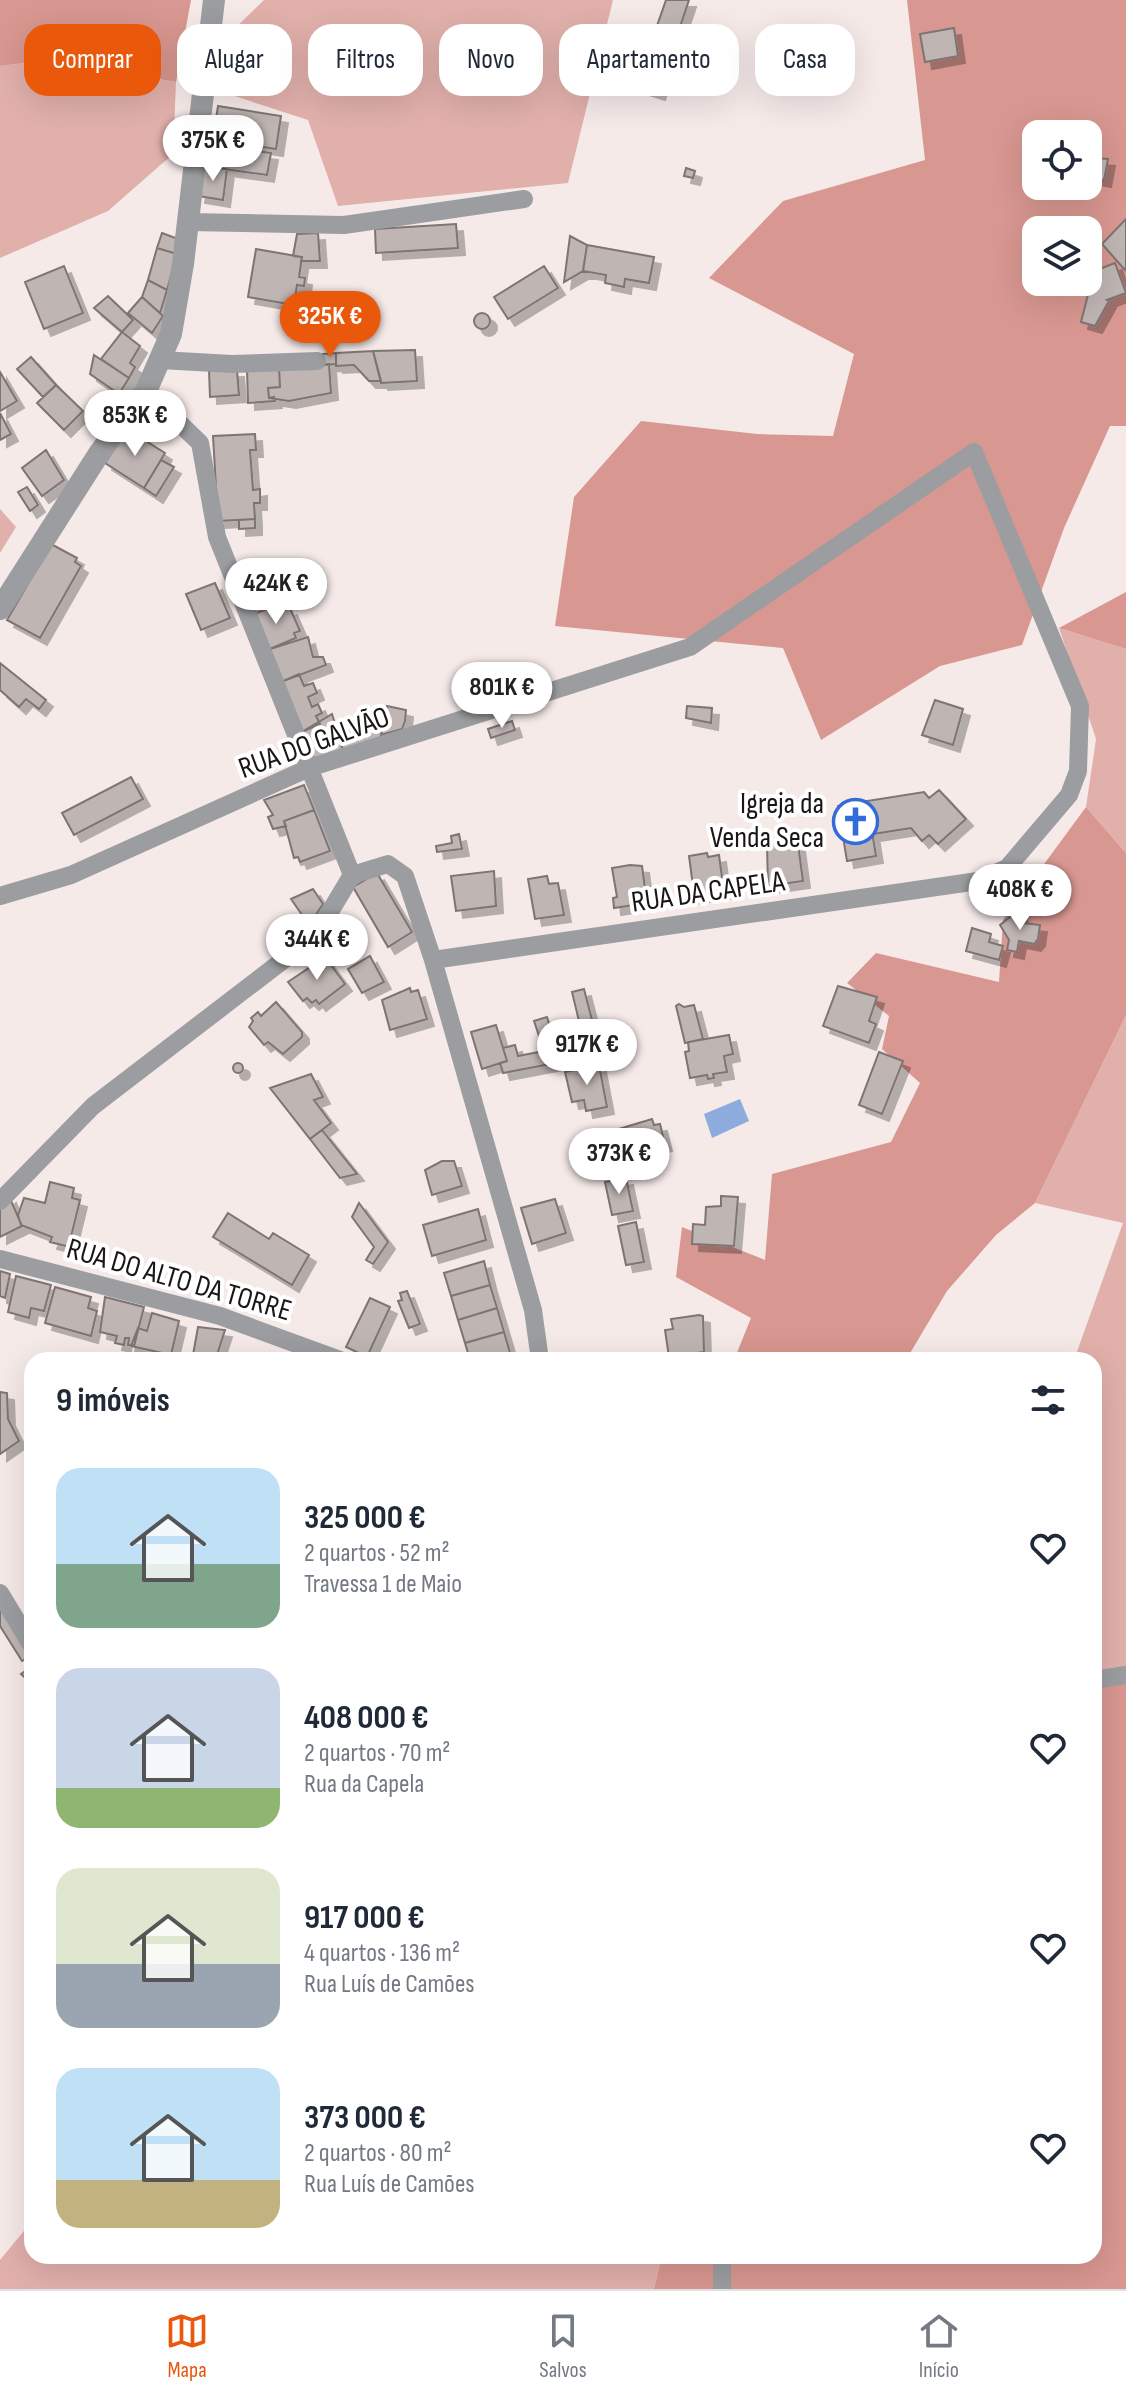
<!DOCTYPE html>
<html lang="pt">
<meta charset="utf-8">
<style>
body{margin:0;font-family:"Sofia Sans Condensed",sans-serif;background:#f6f6f7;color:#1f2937;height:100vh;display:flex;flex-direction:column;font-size:30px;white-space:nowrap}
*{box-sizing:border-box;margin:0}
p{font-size:26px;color:#747a83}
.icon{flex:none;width:44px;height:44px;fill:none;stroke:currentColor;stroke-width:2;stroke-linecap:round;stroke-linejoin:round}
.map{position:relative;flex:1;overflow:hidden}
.side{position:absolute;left:24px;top:1352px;width:1078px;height:912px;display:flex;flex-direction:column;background:#fff;border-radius:24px;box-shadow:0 8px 32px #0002}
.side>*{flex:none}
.guide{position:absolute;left:24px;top:24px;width:1078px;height:72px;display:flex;gap:16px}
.buttons{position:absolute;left:1022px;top:120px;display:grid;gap:16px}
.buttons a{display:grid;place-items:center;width:80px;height:80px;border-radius:16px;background:#fff;box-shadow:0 8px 32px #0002;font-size:40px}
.price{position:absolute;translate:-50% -68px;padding:0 18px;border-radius:28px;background:#fff;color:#222;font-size:26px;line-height:52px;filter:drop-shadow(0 2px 4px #0008)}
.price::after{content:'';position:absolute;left:50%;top:48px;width:24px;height:18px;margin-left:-12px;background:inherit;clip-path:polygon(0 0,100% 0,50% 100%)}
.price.active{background:#ea580c;color:#fff}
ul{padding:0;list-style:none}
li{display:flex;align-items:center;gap:24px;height:200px;padding:0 32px}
li span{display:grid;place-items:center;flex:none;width:224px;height:160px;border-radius:24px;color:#555}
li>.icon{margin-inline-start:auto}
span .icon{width:96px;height:96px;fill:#fffc;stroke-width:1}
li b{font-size:34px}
h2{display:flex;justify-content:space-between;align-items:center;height:96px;padding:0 32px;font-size:34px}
.pill{padding:0 28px;border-radius:24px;background:#fff;box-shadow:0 8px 32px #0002;font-size:28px;line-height:72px}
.pill.active{background:#ea580c;color:#fff}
.dock{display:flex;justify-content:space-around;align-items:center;height:112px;border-top:2px solid #e0e1e3;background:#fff;font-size:22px;color:#747a83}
.dock a{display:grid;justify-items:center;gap:4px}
.dock .active{color:#ea580c}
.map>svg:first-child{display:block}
.green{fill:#e1b0ab}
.forest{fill:#d89790;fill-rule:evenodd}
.water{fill:#8eabde}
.building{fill:#bfb5b3;stroke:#7e7473;stroke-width:2;filter:url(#shadow)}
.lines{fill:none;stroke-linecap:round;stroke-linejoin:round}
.minor{stroke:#9b9da0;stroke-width:18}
.tertiary{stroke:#9b9da0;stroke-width:22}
.labels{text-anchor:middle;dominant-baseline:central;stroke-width:8;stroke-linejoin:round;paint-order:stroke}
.street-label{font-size:30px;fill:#191615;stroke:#fff}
.poi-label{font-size:30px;fill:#191615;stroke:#fff;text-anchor:end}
</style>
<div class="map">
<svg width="1126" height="2289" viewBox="0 0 1126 2289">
<defs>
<filter id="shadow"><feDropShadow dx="7" dy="7" stdDeviation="0" flood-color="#0004"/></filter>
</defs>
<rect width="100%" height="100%" fill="#f6eae9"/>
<path class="green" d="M 264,0 L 613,0 L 568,183 L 338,206 L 308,120 L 219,91 L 230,33 Z
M 49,60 L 176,82 L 173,154 L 108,211 L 0,258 L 0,66 Z
M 0,509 L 16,527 L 0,553 Z
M 1059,628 L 1126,649 L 1126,853 L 1086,807 L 1096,739 Z
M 1126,1015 L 1126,1677 L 1094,1678 L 1094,1360 L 1074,1360 L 1123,1223 L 1035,1203 Z
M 32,2221 L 32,2256 L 662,2256 L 654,2289 L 0,2289 L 0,2260 Z"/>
<path class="forest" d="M 0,0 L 191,0 L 176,82 L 49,60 L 0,66 Z
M 907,0 L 1126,0 L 1126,426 L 1110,426 L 1064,528 L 1022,645 L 940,666 L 821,740 L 783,648 L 555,626 L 574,497 L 641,421 L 757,434 L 833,436 L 854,354 L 709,278 L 783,201 L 925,160 ZM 1036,134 L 1088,134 L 1088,186 L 1036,186 ZM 1036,230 L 1088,230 L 1088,282 L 1036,282 Z
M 1126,592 L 1126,649 L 1059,628 Z
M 1086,807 L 1126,853 L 1126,1015 L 1035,1203 L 996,1235 L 947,1291 L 906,1360 L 734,1360 L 751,1318 L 676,1277 L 682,1227 L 765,1260 L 772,1174 L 891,1142 L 920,1083 L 882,1049 L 889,1016 L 847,983 L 876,953 L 999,982 L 1003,920 Z
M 1126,1680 L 1126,2289 L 654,2289 L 662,2256 L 1094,2256 L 1094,1685 Z"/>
<path class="water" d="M 740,1099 L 749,1121 L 712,1138 L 704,1114 Z"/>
<path class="building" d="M 666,0 L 689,0 L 658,93 L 636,86 Z
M 954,28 L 958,56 L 925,62 L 920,34 Z
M 218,106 L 281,116 L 276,149 L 213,139 Z
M 205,144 L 271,153 L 267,175 L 202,166 Z
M 1094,154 L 1094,158 L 1108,159 L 1104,180 L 1088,177 L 1088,155 Z
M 202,166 L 227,169 L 223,200 L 198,196 Z
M 686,168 L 695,171 L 693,178 L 684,176 Z
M 1126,219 L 1126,269 L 1125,270 L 1102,244 Z
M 456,224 L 458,248 L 376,253 L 375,229 Z
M 162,233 L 181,240 L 177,254 L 157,248 Z
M 318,233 L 320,261 L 301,261 L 302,257 L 293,256 L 297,234 Z
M 570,236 L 587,245 L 583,271 L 564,282 Z
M 587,245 L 654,257 L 649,283 L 625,279 L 624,287 L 605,283 L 606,275 L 583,271 Z
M 157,248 L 177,254 L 167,290 L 148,280 Z
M 256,249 L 302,257 L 299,277 L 305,278 L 304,286 L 297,285 L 294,305 L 248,297 Z
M 1115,263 L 1126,293 L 1107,300 L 1109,301 L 1095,326 L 1081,322 L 1094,271 Z
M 64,266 L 83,313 L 44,329 L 25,282 Z
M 544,266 L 558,288 L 508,319 L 494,297 Z
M 148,280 L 167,290 L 160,313 L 142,297 Z
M 108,296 L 133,320 L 122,332 L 94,308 Z
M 142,297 L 163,316 L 152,333 L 128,313 Z
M474 321a8 8 0 1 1 16 0a8 8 0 1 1-16 0Z
M 122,332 L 140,346 L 130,363 L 135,367 L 129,378 L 101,359 Z
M 415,350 L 417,381 L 381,383 L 373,351 Z
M 373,351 L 381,381 L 369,381 L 354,365 L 336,366 L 336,353 Z
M 336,353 L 336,364 L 323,365 L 323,354 Z
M 94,355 L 129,378 L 119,394 L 90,374 Z
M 31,357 L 56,385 L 43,397 L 17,369 Z
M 329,364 L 331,393 L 289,401 L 269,398 L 268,388 L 280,387 L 279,367 Z
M 279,367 L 280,387 L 268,388 L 269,398 L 274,397 L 275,401 L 248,403 L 247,369 Z
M 237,370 L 239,395 L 210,397 L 209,371 Z
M 0,372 L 17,401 L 0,411 Z
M 56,385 L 83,411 L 64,430 L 37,403 Z
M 0,413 L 11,434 L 0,440 Z
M 127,429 L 165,453 L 144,488 L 105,463 Z
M 255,434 L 256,450 L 250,450 L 253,490 L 260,489 L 260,503 L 254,503 L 255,519 L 218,521 L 213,436 Z
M 46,450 L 64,480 L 42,496 L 22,468 Z
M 161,460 L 174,467 L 156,496 L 144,488 Z
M 27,487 L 38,505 L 30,511 L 18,492 Z
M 255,519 L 255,528 L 239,529 L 239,520 Z
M 51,544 L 77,558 L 75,562 L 81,566 L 40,638 L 7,620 Z
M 271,566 L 286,601 L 252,615 L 240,585 L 261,576 L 259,571 Z
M 215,583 L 230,618 L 201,630 L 186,594 Z
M 282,603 L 285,610 L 290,608 L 300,631 L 294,633 L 296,638 L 267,650 L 252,615 Z
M 308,637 L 313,657 L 323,657 L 326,665 L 281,682 L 267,650 Z
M 0,663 L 46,700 L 39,709 L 26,699 L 19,707 L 0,690 Z
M 299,674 L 304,686 L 313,683 L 317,693 L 308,697 L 312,707 L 318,704 L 322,713 L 316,716 L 320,724 L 302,732 L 281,682 Z
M 935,700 L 963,709 L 953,745 L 922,735 Z
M 387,706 L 406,710 L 405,721 L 402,729 L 381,735 Z
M 687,706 L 712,708 L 711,723 L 686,718 Z
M 332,714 L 343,750 L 314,760 L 302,732 Z
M 383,719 L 381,737 L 343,750 L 337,733 Z
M 512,721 L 515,730 L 491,738 L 488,729 Z
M 131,777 L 143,799 L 74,835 L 62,813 Z
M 304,785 L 314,810 L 284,821 L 286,826 L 273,829 L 268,817 L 273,815 L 264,800 Z
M 939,790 L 966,819 L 938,844 L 929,835 L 922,841 L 911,828 L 873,834 L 867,801 L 924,792 L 929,798 Z
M 867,801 L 876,856 L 847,861 L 838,806 Z
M 314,810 L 330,851 L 300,862 L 298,857 L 294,858 L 284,821 Z
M 459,834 L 462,849 L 437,852 L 436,846 L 452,843 L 451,836 Z
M 786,842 L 787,845 L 798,844 L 803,881 L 768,886 L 767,845 Z
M 707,853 L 708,857 L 719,855 L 724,892 L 689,897 L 688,887 L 693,886 L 689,856 Z
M 630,865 L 642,866 L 645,888 L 651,887 L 653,902 L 614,908 L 613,898 L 617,897 L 612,868 Z
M 494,871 L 496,906 L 456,911 L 451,876 Z
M 377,873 L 412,932 L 388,947 L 353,887 Z
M 547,876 L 549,884 L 558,883 L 564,915 L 535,919 L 528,879 Z
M 313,889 L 323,904 L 309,925 L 291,899 Z
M 1019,910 L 1023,923 L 1040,925 L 1038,939 L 1034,944 L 1019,941 L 1017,952 L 1007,950 L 1009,940 L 1000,925 Z
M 972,928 L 991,934 L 989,942 L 1003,946 L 999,960 L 966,951 Z
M 370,956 L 384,982 L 362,993 L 348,969 Z
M 325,957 L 345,984 L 319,1004 L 316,1000 L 312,1003 L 307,998 L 303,1001 L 288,982 Z
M 838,986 L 877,997 L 869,1021 L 876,1024 L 869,1043 L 823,1026 Z
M 410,988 L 411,992 L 418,990 L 427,1019 L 390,1030 L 382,1000 Z
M 584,989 L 598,1043 L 585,1046 L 572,992 Z
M 276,1002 L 302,1032 L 302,1037 L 283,1054 L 268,1042 L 264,1045 L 249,1027 L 253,1021 L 251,1018 L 258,1012 L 261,1016 Z
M 679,1004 L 684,1007 L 694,1005 L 703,1039 L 685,1043 L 676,1006 Z
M 547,1017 L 561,1062 L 503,1073 L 500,1063 L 507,1061 L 503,1048 L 515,1045 L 518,1056 L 544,1051 L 534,1021 Z
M 496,1025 L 507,1061 L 482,1069 L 471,1032 Z
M 729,1035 L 733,1054 L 724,1056 L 727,1072 L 713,1074 L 714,1078 L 708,1079 L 707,1075 L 690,1078 L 685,1052 L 689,1051 L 688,1042 Z
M 879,1052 L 903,1061 L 882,1114 L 859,1105 Z
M233 1068a5 5 0 1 1 10 0a5 5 0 1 1-10 0Z
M 599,1065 L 607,1107 L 586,1111 L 584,1100 L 572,1102 L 565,1072 Z
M 311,1074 L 323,1097 L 314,1100 L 331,1123 L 310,1139 L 270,1088 Z
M 652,1119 L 654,1125 L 660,1124 L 665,1144 L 629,1153 L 619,1129 Z
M 322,1130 L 357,1174 L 340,1178 L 310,1139 Z
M 442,1161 L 454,1161 L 462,1186 L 432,1195 L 425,1170 Z
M 626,1178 L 633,1211 L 612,1215 L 605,1182 Z
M 50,1182 L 74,1188 L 72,1198 L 80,1200 L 70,1241 L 79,1243 L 78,1249 L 50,1242 L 52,1237 L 21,1225 L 18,1215 L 24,1198 L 45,1203 Z
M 9,1196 L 22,1226 L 0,1237 L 0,1206 Z
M 721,1196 L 738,1197 L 734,1246 L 692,1244 L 693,1224 L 705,1225 L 706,1207 L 721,1206 Z
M 555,1199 L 566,1233 L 532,1244 L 521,1208 Z
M 359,1203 L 388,1242 L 373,1264 L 366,1260 L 374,1247 L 352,1217 Z
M 478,1209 L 486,1240 L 432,1256 L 423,1225 Z
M 228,1213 L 269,1239 L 273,1233 L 309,1255 L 292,1285 L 213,1237 Z
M 636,1222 L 644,1262 L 626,1265 L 618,1226 Z
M 484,1261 L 490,1285 L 451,1296 L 444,1273 Z
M 0,1271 L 10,1274 L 5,1298 L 0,1296 Z
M 16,1276 L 51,1285 L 44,1311 L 31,1308 L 29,1318 L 8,1312 Z
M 490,1285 L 497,1308 L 458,1320 L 451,1296 Z
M 55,1287 L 91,1297 L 88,1308 L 97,1311 L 91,1336 L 45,1323 Z
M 407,1291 L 420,1324 L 409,1328 L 398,1301 L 402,1300 L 400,1293 Z
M 105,1297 L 144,1307 L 134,1346 L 128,1345 L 129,1338 L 125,1338 L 124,1345 L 115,1343 L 117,1336 L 100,1332 Z
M 370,1298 L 390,1307 L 367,1357 L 346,1347 Z
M 497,1308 L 504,1332 L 465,1343 L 458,1320 Z
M 152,1313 L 179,1321 L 171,1355 L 131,1346 L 138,1328 L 147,1331 Z
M 699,1315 L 703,1316 L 704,1352 L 669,1357 L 665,1330 L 673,1329 L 671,1319 Z
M 198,1327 L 225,1330 L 216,1358 L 193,1355 Z
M 504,1332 L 511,1356 L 470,1360 L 465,1343 Z
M 0,1392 L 7,1393 L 8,1419 L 19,1441 L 0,1454 Z
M 0,1603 L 32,1655 L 22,1661 L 0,1626 Z
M 32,1666 L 32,1684 L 21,1674 Z"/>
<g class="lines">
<path class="minor" d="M 188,222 L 344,225 L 524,199
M 160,360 L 232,364 L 317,361
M 146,391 L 200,443 L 217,537 L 352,875 L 388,864 L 405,876 L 433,960 L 533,1310 L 540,1360
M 0,896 L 71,875 L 309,768 L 690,647 L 974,452 L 1080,706 L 1078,771 L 1069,795 L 1007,868 L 978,881 L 433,960
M 0,1201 L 93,1106 L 316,935 L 352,875
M 0,1259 L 220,1316 L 340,1360
M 0,1593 L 32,1646
M 1094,1680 L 1126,1675
M 722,2256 L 722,2289"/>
<path class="tertiary" d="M 0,609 L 100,452 L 146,391 L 171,334 L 183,264 L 214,0"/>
</g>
<defs>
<symbol id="church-ring" viewBox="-11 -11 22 22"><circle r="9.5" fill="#fff" stroke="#316cda" stroke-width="1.5"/><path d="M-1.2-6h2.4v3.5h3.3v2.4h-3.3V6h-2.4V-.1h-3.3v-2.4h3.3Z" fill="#316cda"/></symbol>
</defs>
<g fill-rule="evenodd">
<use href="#church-ring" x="830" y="796" width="51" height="51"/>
</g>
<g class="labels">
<g class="street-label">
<text transform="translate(314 743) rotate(-20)">RUA DO GALVÃO</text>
<text transform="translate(708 892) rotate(-8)">RUA DA CAPELA</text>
<text transform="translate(179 1280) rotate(16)">RUA DO ALTO DA TORRE</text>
</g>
<g class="poi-label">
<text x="824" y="804">Igreja da<tspan x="824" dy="34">Venda Seca</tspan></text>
</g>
</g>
</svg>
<div class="buttons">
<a><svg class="icon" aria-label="locate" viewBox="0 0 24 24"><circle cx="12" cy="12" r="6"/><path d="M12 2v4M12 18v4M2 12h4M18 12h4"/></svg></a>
<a><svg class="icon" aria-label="layers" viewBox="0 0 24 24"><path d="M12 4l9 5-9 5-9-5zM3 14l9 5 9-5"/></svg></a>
</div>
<b class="price" style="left:213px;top:183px">375K €</b>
<b class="price active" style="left:330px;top:359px">325K €</b>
<b class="price" style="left:135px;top:458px">853K €</b>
<b class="price" style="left:276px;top:626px">424K €</b>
<b class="price" style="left:502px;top:730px">801K €</b>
<b class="price" style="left:1020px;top:932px">408K €</b>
<b class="price" style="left:317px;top:982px">344K €</b>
<b class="price" style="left:587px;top:1087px">917K €</b>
<b class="price" style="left:619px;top:1196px">373K €</b>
<div class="guide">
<a class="pill active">Comprar</a>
<a class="pill">Alugar</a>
<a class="pill">Filtros</a>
<a class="pill">Novo</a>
<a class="pill">Apartamento</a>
<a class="pill">Casa</a>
</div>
<section class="side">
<h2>9 imóveis<svg class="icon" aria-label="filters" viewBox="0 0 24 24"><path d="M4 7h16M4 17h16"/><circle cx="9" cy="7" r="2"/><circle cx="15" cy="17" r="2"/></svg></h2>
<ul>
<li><span style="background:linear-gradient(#bfe0f5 60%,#7fa58c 0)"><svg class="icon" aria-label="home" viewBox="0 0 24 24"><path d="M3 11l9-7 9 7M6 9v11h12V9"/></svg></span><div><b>325 000 €</b><p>2 quartos · 52 m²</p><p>Travessa 1 de Maio</p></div><svg class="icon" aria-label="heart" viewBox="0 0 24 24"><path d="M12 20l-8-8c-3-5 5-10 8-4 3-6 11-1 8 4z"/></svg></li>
<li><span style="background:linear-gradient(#c9d6e8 75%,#8fb573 0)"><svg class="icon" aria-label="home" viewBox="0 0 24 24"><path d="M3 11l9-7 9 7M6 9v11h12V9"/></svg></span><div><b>408 000 €</b><p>2 quartos · 70 m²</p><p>Rua da Capela</p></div><svg class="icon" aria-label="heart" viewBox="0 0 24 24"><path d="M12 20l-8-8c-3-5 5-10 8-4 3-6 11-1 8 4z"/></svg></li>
<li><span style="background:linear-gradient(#dfe7d0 60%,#9aa5b1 0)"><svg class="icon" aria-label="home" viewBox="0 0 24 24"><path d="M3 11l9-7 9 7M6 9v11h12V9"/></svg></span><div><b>917 000 €</b><p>4 quartos · 136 m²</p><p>Rua Luís de Camões</p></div><svg class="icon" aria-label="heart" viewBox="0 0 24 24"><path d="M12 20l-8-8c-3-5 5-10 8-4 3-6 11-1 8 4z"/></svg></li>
<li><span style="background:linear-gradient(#bfe0f5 70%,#c2b280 0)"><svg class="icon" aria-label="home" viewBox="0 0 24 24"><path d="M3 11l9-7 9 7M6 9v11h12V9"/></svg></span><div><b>373 000 €</b><p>2 quartos · 80 m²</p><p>Rua Luís de Camões</p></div><svg class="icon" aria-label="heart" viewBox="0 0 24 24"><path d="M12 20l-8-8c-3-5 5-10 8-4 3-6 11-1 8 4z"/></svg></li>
</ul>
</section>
</div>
<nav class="dock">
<a class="active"><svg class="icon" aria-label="map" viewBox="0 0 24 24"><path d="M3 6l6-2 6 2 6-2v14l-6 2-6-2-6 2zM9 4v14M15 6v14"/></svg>Mapa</a>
<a><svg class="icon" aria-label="saved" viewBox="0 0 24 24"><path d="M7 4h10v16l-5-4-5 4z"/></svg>Salvos</a>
<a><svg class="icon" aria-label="home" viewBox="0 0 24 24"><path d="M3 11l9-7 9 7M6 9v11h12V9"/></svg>Início</a>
</nav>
